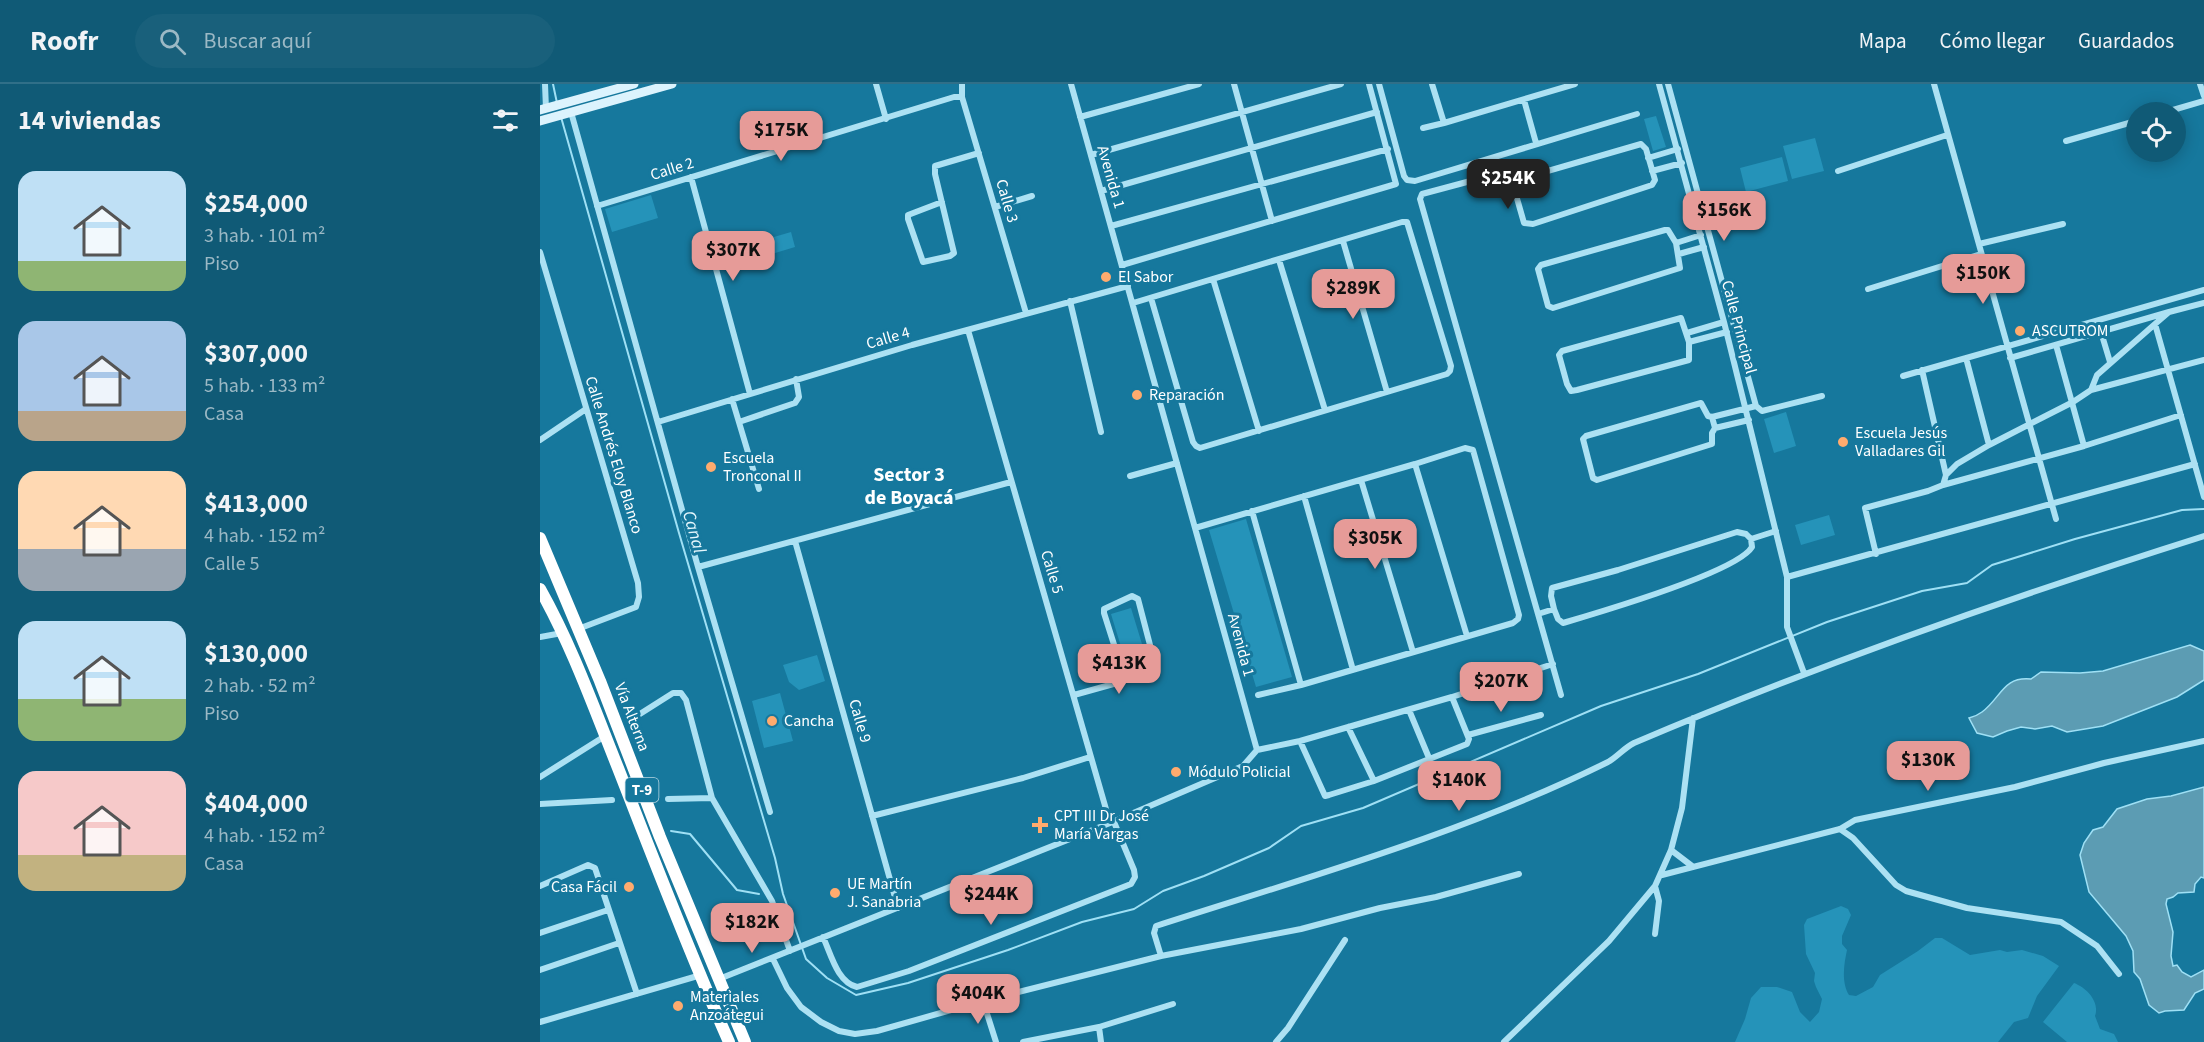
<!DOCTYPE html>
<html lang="es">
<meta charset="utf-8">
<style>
body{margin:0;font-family:"Source Sans 3",sans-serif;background:#19607b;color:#f1f3f6;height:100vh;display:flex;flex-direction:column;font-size:22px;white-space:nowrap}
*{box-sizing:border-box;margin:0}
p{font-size:20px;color:#9cb9c5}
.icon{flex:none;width:33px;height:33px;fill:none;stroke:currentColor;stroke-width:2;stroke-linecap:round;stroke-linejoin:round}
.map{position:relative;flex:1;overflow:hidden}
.drawer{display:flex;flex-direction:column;background:#105a76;width:540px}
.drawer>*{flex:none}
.fabs{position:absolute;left:1586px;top:18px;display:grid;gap:12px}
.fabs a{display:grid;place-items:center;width:60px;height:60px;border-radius:50%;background:#105a76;box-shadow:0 3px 15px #0003;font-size:30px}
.price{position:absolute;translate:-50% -51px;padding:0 14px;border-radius:12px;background:#e69b98;color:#111;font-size:20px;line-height:39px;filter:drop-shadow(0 2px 3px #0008)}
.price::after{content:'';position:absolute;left:50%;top:36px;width:18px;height:14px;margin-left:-9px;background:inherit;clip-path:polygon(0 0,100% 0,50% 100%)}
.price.on{background:#222;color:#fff}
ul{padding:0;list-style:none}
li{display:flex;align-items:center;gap:18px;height:150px;padding:0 18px}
li span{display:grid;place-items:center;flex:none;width:168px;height:120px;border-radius:18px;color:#555}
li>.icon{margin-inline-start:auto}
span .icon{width:72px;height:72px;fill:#fffc;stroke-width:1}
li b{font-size:26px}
h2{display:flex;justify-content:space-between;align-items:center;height:72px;padding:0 18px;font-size:26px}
header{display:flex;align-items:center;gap:36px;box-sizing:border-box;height:84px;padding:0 30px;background:#105a76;border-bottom:2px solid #306f88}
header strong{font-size:28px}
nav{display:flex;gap:33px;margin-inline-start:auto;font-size:21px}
.search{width:420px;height:54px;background:#19607b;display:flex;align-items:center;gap:15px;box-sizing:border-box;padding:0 21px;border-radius:33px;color:#9cb9c5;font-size:22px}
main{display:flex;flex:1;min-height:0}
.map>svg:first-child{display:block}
.green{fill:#2593b9}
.water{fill:#5c9cb3;stroke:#9fe0f5;stroke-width:1.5}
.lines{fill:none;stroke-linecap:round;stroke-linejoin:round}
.stream{stroke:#9fe0f5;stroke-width:2}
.street{stroke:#ace1f3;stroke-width:6}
.secondary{stroke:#dcf3fd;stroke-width:9}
.highway{stroke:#fff;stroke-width:12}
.poi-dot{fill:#ffab6e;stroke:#16789d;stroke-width:2}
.labels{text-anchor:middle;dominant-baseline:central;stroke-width:6;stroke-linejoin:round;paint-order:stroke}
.shield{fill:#16789d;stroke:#b9d6e2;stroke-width:1.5}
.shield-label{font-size:15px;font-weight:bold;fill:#fff}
.street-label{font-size:16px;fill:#fff;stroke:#16789d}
.poi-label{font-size:16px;fill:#fff;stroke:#16789d;text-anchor:start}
.water-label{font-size:18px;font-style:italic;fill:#e6f7fd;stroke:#16789d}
.quarter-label{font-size:20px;font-weight:bold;fill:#fff;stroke:#16789d}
</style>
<header>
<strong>Roofr</strong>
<div class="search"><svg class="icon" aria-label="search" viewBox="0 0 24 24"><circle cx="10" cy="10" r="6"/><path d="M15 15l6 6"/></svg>Buscar aquí</div>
<nav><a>Mapa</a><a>Cómo llegar</a><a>Guardados</a></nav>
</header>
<main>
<section class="drawer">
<h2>14 viviendas<svg class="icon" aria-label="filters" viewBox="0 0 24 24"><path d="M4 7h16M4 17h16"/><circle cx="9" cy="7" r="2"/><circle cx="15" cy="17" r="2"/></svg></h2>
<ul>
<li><span style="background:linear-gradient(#bfe0f5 75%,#8fb573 0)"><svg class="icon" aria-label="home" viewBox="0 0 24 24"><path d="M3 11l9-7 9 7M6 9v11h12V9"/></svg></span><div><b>$254,000</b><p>3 hab. · 101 m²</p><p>Piso</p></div></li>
<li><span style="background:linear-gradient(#a9c7e8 75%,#b9a48a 0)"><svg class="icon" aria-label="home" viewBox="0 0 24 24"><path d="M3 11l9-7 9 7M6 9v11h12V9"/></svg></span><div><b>$307,000</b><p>5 hab. · 133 m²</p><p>Casa</p></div></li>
<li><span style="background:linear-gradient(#ffd9b3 65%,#9aa5b1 0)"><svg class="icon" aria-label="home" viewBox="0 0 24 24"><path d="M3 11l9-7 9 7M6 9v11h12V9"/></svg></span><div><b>$413,000</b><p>4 hab. · 152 m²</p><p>Calle 5</p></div></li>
<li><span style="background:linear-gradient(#bfe0f5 65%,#8fb573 0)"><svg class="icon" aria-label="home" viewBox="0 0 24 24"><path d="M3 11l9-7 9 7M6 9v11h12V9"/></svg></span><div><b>$130,000</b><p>2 hab. · 52 m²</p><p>Piso</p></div></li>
<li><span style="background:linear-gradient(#f6c9c9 70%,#c2b280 0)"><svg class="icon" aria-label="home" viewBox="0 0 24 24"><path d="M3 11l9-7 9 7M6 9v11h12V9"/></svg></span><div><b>$404,000</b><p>4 hab. · 152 m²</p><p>Casa</p></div></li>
</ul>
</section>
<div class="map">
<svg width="1664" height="958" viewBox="0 0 1664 958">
<rect width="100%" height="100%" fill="#16789d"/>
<path class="green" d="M 1116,32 L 1126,63 L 1113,67 L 1104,35 Z
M 1275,54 L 1284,87 L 1252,95 L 1243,62 Z
M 1242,73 L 1248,97 L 1206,108 L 1200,84 Z
M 111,111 L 118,134 L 72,148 L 65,125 Z
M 251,148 L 255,163 L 222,173 L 217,158 Z
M 1246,328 L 1256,362 L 1234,369 L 1224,335 Z
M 1289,431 L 1295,451 L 1261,461 L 1255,441 Z
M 706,435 L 752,593 L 716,603 L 669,446 Z
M 591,524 L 602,560 L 582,566 L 571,530 Z
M 277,571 L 285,597 L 259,606 L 249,598 L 243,581 Z
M 240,609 L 253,657 L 224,664 L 212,617 Z
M 1301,822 L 1308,825 L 1311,831 L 1302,852 L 1302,860 L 1307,866 C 1304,880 1301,898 1309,911 L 1316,912 L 1333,903 L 1340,891 L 1378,867 L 1395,854 L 1402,854 L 1430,871 L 1460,866 L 1467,868 L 1482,866 L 1503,872 L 1519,882 L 1497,912 L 1488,934 L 1474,938 L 1458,958 L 1195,958 L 1205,935 L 1211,914 L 1221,903 L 1237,903 L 1252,908 L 1260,928 L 1270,938 L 1279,928 L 1282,915 L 1276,903 L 1274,897 L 1275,889 L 1266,870 L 1264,841 L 1267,835 Z
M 1534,899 C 1547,904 1560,918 1555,932 L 1560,945 L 1574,950 L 1578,958 L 1527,958 L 1503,938 Z"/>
<path class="water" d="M 1650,561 L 1664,567 L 1664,596 L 1637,613 L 1563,642 L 1527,648 L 1512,642 L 1495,645 L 1481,643 L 1467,647 L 1453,653 L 1437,649 L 1429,634 C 1433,633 1438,631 1442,628 C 1461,614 1463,592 1491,595 L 1501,588 L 1540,589 L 1563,587 Z
M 1664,703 L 1664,794 L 1661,793 L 1655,800 L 1654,808 L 1638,809 L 1633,813 L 1627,815 L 1626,820 L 1633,848 L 1631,872 L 1633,882 L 1637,881 L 1642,888 L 1651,893 L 1664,886 L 1664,905 L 1655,909 L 1644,926 L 1625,927 L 1619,929 L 1609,921 L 1600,895 L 1594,888 L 1593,867 L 1586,852 L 1549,808 L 1540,771 L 1544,759 L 1553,746 L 1563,743 L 1577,725 L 1607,715 L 1631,712 Z"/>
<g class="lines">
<path class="stream" d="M 13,0 L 17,19
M 21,33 L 139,449 L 235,774 L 243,810 L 266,875 L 287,894 L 316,911 L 368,899 L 468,866 L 542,838 L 594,825 L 623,807 L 664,792 L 729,764 L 761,742 L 823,724 L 1061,622 L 1158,590 L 1287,538 L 1382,507 L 1427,499 L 1452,481 L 1535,455 L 1642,426 L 1664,425
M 131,747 L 150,750 L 197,806 L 219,810"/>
<path class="street" d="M 5,0 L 6,25
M 336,0 L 346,35
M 422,0 L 422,13 L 486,229
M 694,0 L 732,137
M 839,0 L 864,92 L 867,96 L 875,97 L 1097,30
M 892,0 L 904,39 L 1035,0
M 1119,0 L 1184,238 L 1247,493
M 1128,0 L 1216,322
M 1394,0 L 1516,435
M 1660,0 L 1664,12
M 984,16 L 996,59
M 31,28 L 158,483 L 230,728
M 1626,28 L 1664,17
M 540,33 L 659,0
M 883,44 L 904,39
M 1526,57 L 1596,37
M 1101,60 L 1106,65 L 1115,96 L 1112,101 L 993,140 L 984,139 L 974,104 L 977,96 Z
M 551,71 L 801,0
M 1108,74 L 1138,65
M 1112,87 L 1142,79
M 1298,87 L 1407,51
M 953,91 L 882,110 L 880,115 L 1021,611
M 151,93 L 210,310
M 561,107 L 837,28
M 402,118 L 368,131 L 368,135 L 383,178 L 410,172 L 414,169 L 395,90 L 395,82 L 439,69
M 57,122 L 414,13 L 422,13
M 455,123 L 492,112
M 571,142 L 848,65
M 1125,146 L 1128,146 L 1136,159 L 1140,184 L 1013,224 L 1008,222 L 998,185 L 1001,181 Z
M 803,157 L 847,308
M 1136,159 L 1161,151
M 1439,160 L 1523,140
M 0,168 L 98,499 L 99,513 L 96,523 L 38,545
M 1139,170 L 1164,163
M 739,176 L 785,326
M 582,181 L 856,100 L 829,0
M 673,195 L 719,347
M 1328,205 L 1441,170
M 530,217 L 561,348
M 593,219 L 862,138 L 867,138 L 911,282 L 910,287 L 907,290 L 660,364 L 656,362 L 653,358 L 611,214
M 1141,234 L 1149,258 L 1149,276 L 1037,306 L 1031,307 L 1027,300 L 1019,271 L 1022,267 Z
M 1615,240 L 1629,228 L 1664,219
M 428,246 L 570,739
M 1561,248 L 1570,278
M 1147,249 L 1184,238
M 1149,258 L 1187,248
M 1516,261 L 1544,362
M 1426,274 L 1449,361
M 1470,274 L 1629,228
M 1363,292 L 1664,206
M 1551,306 L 1557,291 L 1615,240 L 1664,413
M 192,315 L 219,405
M 1161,319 L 1168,332 L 1172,333 L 1175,344 L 1172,349 L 1172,360 L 1057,396 L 1053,394 L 1043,355 L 1046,352 Z
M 1172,333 L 1216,322 L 1222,327 L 1282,312
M 118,338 L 372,261 L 588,202
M 199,338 L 255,319 L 259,313 L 256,295
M 1175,344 L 1209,336
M 0,356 L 46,325
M 875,380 L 927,552
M 1406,391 L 1417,380 L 1449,361 L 1533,318 L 1551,306 L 1664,276
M 590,392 L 637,379
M 821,396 L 873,568
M 1403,401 L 1544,362 L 1641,331
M 764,412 L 813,586
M 712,427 L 761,601
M 655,444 L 875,380 L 925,364 L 933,366 L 979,531 L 978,535 L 973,539 L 761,601 L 718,611
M 1211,455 L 1236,447
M 255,457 L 358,824
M 1336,470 L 1325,424 L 1388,407 L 1403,401 L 1406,391 L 1382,286
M 158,483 L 471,398
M 998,530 L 1014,525 L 1018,535 L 1023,539 C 1057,529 1197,488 1212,463 L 1211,455 L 1206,450 L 1197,448 L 1078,486 L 1012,504 L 1011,512 L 1014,525
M 0,553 L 22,549
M 1264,589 L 1247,543 L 1247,493 L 1655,380
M 534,611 L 577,599 L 581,596 L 583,589 L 564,529 L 564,525 L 592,512 L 598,515 L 610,561 L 604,569 L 580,579
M 869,626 L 889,674
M 92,635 L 133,609 L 141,609 L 146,616 L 172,714 L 232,817 L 250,867
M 808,643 L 834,697
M 928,651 L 1001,631
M 760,657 L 785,712 L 789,711 L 834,697 L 927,660 L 929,655 L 912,613
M 717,666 L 760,657 L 912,613 L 1013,580
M 0,693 L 65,652
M 128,715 L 172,714
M 0,720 L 72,716
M 332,732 L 483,694 L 550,673
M 1300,745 L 1313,754 L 1356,801 L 1366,807 L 1427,824 L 1521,838 L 1557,862 L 1579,890
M 1131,766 L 1152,782
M 1122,791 L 1300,745 L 1315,736 L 1475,703 L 1564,679 L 1664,657
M 0,802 L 48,781 L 55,784 L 97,910
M 0,849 L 68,826
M 1115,850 L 1119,817 L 1115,802
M 283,853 C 291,870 297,898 317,903 L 369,887 L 591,800 L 595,793 L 594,786 L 574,738
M 621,872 L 614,849 L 616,842 C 768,793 924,749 1068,678 C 1077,673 1084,664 1094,659 C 1280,580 1471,513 1664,452
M 233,875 L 247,904 L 261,923 L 281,938 L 299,947 L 315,950 L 337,947 L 443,917 L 621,872 L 761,845 L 840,824 L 896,813 L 979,790
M 0,886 L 79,859
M 179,895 L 570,739 L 703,682 L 717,666 L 531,0
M 443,917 L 456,958
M 0,938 L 161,891
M 559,943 L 561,958
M 483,958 L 559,943 L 633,920
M 736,958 L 748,944 L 805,856
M 964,958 L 1069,857 L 1115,802 L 1131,766 L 1142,724 L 1153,634"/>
<path class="secondary" d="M 0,26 L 94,0
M 0,37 L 132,0"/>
<path class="highway" d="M 0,454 L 60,597 L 120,753 L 205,958
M 0,505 C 32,562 54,624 78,684 C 114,776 149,868 189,958"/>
</g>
<g class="poi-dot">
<circle cx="566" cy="193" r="6"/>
<circle cx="1480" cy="247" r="6"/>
<circle cx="597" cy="311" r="6"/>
<circle cx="1303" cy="358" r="6"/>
<circle cx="171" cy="383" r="6"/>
<circle cx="232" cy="637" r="6"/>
<circle cx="636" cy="688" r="6"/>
<path d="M497 732h6v6h6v6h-6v6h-6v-6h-6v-6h6z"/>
<circle cx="89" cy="803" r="6"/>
<circle cx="295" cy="809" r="6"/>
<circle cx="138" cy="922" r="6"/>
</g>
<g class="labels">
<rect class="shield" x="85.5" y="694" width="33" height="24" rx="4.5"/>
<g class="shield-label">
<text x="102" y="706">T-9</text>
</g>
<g class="street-label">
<text transform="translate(132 85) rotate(-17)">Calle 2</text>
<text transform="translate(571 93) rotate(74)">Avenida 1</text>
<text transform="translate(467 117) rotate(74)">Calle 3</text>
<text transform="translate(1199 243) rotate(75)">Calle Principal</text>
<text transform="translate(348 254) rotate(-16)">Calle 4</text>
<text transform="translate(74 371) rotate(73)">Calle Andrés Eloy Blanco</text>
<text transform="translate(512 488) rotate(73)">Calle 5</text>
<text transform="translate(701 561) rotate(75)">Avenida 1</text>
<text transform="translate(92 633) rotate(69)">Vía Alterna</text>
<text transform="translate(320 637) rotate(74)">Calle 9</text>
</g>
<g class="poi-label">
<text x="578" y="193">El Sabor</text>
<text x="1492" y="247">ASCUTROM</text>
<text x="609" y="311">Reparación</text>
<text x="1315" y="349">Escuela Jesús<tspan x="1315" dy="18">Valladares Gil</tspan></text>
<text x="183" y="374">Escuela<tspan x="183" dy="18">Tronconal II</tspan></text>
<text x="244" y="637">Cancha</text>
<text x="648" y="688">Módulo Policial</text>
<text x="514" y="732">CPT III Dr José<tspan x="514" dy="18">María Vargas</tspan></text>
<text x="307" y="800">UE Martín<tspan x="307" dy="18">J. Sanabria</tspan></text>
<text x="77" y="803" text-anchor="end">Casa Fácil</text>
<text x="150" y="913">Materiales<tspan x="150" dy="18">Anzoátegui</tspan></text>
</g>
<g class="water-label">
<text transform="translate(154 448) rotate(74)">Canal</text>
</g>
<g class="quarter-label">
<text x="369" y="391">Sector 3<tspan x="369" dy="23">de Boyacá</tspan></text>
</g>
</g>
</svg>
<div class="fabs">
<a><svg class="icon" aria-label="locate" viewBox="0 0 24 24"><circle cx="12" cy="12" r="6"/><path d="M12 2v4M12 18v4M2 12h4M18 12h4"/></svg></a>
</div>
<b class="price" style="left:241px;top:78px">$175K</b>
<b class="price on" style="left:968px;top:126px">$254K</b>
<b class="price" style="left:1184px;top:158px">$156K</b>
<b class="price" style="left:193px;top:198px">$307K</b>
<b class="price" style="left:1443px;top:221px">$150K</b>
<b class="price" style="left:813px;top:236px">$289K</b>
<b class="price" style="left:835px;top:486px">$305K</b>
<b class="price" style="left:579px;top:611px">$413K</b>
<b class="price" style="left:961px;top:629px">$207K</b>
<b class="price" style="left:1388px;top:708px">$130K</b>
<b class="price" style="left:919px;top:728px">$140K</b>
<b class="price" style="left:451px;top:842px">$244K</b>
<b class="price" style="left:212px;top:870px">$182K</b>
<b class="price" style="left:438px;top:941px">$404K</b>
</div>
</main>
